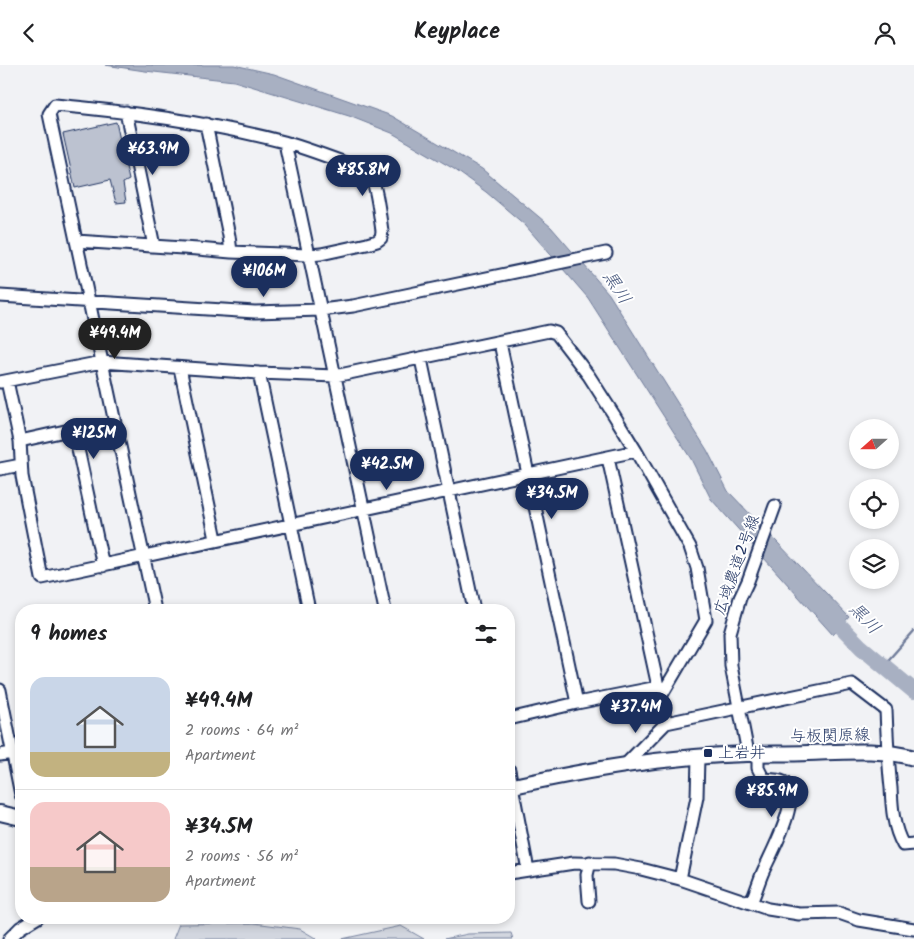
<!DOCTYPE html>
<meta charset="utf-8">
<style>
body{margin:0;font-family:Kalam,"Klee One",sans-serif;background:#f6f6f6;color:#202124;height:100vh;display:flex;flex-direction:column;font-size:19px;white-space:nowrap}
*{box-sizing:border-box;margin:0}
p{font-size:16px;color:#757577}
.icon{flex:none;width:28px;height:28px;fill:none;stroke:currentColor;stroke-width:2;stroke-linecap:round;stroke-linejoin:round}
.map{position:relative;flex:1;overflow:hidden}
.details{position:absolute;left:15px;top:539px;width:500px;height:320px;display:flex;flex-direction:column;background:#fff;border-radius:20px;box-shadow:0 2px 8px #0003}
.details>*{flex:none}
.needle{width:32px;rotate:249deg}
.tools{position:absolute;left:849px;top:354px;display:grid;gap:10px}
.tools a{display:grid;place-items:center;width:50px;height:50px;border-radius:50%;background:#fff;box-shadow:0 2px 8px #0003;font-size:25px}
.price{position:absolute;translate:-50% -42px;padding:0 11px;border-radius:18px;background:#1b2f5e;color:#fff;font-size:16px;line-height:32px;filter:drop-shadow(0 1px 2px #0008)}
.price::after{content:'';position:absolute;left:50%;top:30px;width:15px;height:11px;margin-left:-8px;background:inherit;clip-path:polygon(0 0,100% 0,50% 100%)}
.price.selected{background:#222;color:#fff}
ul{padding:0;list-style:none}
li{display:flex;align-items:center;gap:15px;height:125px;padding:0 15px}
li+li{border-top:1px solid #e0e0e0}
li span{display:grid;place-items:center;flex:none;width:140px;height:100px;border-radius:15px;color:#555}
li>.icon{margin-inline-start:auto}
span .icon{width:60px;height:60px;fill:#fffc;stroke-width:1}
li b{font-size:21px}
h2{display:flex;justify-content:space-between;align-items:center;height:60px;padding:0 15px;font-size:21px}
header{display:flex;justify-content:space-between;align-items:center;height:65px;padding:0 15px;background:#fff;font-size:22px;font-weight:600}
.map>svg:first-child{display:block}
.green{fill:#d2d6df;stroke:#76829e}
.water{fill:#a8b0c2;stroke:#707c9a}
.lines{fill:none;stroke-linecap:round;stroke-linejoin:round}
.stream{stroke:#707c9a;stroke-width:2.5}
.river{stroke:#a8b0c2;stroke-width:16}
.building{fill:#bcc2d0;stroke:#1b2f5e}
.minor-casing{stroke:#1b2f5e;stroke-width:15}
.major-casing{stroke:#1b2f5e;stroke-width:18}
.minor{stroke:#fff;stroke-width:11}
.major{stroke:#fff;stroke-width:14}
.poi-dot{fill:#1b2f5e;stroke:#fff;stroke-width:2}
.labels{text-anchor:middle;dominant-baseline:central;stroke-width:4;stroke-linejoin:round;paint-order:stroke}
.street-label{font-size:16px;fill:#1b2f5e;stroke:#fff}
.poi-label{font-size:16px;fill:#1b2f5e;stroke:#fff;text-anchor:start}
.water-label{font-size:18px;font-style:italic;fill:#4c5c81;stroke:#fff}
</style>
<header><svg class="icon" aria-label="back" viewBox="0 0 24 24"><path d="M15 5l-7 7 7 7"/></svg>Keyplace<svg class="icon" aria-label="person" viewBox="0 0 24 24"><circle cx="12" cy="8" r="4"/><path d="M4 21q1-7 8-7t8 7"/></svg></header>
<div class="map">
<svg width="914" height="874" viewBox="0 0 914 874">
<rect width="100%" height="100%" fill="#f1f2f5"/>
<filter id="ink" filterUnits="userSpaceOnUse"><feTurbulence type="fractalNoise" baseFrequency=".02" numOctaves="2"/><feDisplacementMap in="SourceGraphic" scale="10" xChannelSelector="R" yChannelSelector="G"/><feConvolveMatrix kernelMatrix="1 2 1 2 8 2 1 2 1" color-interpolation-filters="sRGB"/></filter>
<g filter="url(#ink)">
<path class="green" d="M 254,858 L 300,864 L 317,874 L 173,874 L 179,859 Z
M 401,861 L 424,874 L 342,874 Z
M 511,868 L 513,874 L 444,874 L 468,869 Z"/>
<path class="water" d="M 105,0 L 234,0 L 274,9 L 392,51 L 482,104 L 551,162 L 609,229 L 707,385 L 728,426 L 849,552 L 833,570 L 711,434 L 691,394 L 588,233 L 525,160 L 486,127 L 454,104 L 392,68 L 349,51 L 234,16 L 145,6 Z"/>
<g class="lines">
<path class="stream" d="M 883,601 L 914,566"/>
<path class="river" d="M 825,545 L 861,582 L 914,626"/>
</g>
<path class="building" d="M 116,57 L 129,115 L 123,118 L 126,137 L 116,138 L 110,115 L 75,123 L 63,69 Z"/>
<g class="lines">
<defs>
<path id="minor" d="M 126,47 L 154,181
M 206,59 L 229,171 L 231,187
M 285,78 L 385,545
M 76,176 L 198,184 L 231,187 L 309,190 L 321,189 L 367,179 L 377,176 L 381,173 L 382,166 C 380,152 377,125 372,114 C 368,108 361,105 356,102 C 332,93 308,84 284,77 C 208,57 133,47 55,40 L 49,49 L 155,545
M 0,231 L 255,247 L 321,245 L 353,241 L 606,188
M 500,278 L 577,638
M 421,294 L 474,545
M 180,303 L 216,474
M 259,308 L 309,545
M 7,316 L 20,376 L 22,411 L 42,513 L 636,386
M 0,317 L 102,297 L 259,308 L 335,311 L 549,266 L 556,268 L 589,311 L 614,350 L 636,386 L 690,482 L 697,503 L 706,555 L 660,633
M 20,376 L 65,366 L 75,370 L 103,501
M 608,393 L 666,658 L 852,619 L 886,645 C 887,671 888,697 891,723 C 892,743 893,762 903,780 L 914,779
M 0,404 L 21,400
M 0,625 L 21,730
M 509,654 L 577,638 L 658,622
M 748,688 L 731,601 L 730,568 L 740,533 L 748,516 L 775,441
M 0,690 L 12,688
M 625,700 L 666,658
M 509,705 L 528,805
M 509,808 L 574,798 L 614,799 L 641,804 L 680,814 L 768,844 L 799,849 L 839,848 L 859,855 L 914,864
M 680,814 L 697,732 L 698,692
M 589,836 L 587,810 L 590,797
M 751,838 C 755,829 758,819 762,809 C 769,792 803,733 785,718 C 779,713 770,716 763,713 L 758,703 L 758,689
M 9,874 L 20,863 L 38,852"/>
<path id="major" d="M 509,722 C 587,705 666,691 747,689 C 767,688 787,689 808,688 C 842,687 880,683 914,693
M 0,748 L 21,753"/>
</defs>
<use href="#minor" class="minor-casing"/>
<use href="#major" class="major-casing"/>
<use href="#minor" class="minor"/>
<use href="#major" class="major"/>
</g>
</g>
<rect class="poi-dot" x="703" y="683" width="10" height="10" rx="2.5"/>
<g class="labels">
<g class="street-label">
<text transform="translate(737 500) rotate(-70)">広域農道2号線</text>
<text transform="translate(830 671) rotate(-1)">与板関原線</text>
</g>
<g class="poi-label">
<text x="718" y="688">上岩井</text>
</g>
<g class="water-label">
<text transform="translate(616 223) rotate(57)">黒川</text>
<text transform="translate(864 554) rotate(46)">黒川</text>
</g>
</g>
</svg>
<div class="tools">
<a><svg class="needle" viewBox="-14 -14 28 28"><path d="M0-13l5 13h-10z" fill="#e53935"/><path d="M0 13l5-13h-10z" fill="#757577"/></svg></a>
<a><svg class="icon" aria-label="locate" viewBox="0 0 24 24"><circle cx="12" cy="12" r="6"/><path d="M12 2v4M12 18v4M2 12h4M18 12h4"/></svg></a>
<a><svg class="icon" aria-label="layers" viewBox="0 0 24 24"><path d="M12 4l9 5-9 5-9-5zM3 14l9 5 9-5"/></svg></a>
</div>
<b class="price" style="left:153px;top:111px">¥63.9M</b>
<b class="price" style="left:363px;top:132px">¥85.8M</b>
<b class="price" style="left:264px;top:233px">¥106M</b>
<b class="price selected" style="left:115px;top:295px">¥49.4M</b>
<b class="price" style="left:94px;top:395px">¥125M</b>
<b class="price" style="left:387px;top:426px">¥42.5M</b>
<b class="price" style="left:552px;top:455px">¥34.5M</b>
<b class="price" style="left:636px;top:669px">¥37.4M</b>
<b class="price" style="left:772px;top:753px">¥85.9M</b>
<section class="details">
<h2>9 homes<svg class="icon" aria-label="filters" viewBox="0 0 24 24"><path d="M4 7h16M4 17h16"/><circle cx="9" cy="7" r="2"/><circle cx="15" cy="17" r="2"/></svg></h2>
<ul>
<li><span style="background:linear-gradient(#c9d6e8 75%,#c2b280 0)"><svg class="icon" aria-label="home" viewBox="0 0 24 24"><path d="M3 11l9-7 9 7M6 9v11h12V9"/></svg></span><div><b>¥49.4M</b><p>2 rooms · 64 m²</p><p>Apartment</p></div></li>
<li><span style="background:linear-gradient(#f6c9c9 65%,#b9a48a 0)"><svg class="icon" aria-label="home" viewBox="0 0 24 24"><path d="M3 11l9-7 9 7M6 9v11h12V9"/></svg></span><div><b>¥34.5M</b><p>2 rooms · 56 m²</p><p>Apartment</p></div></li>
</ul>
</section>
</div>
